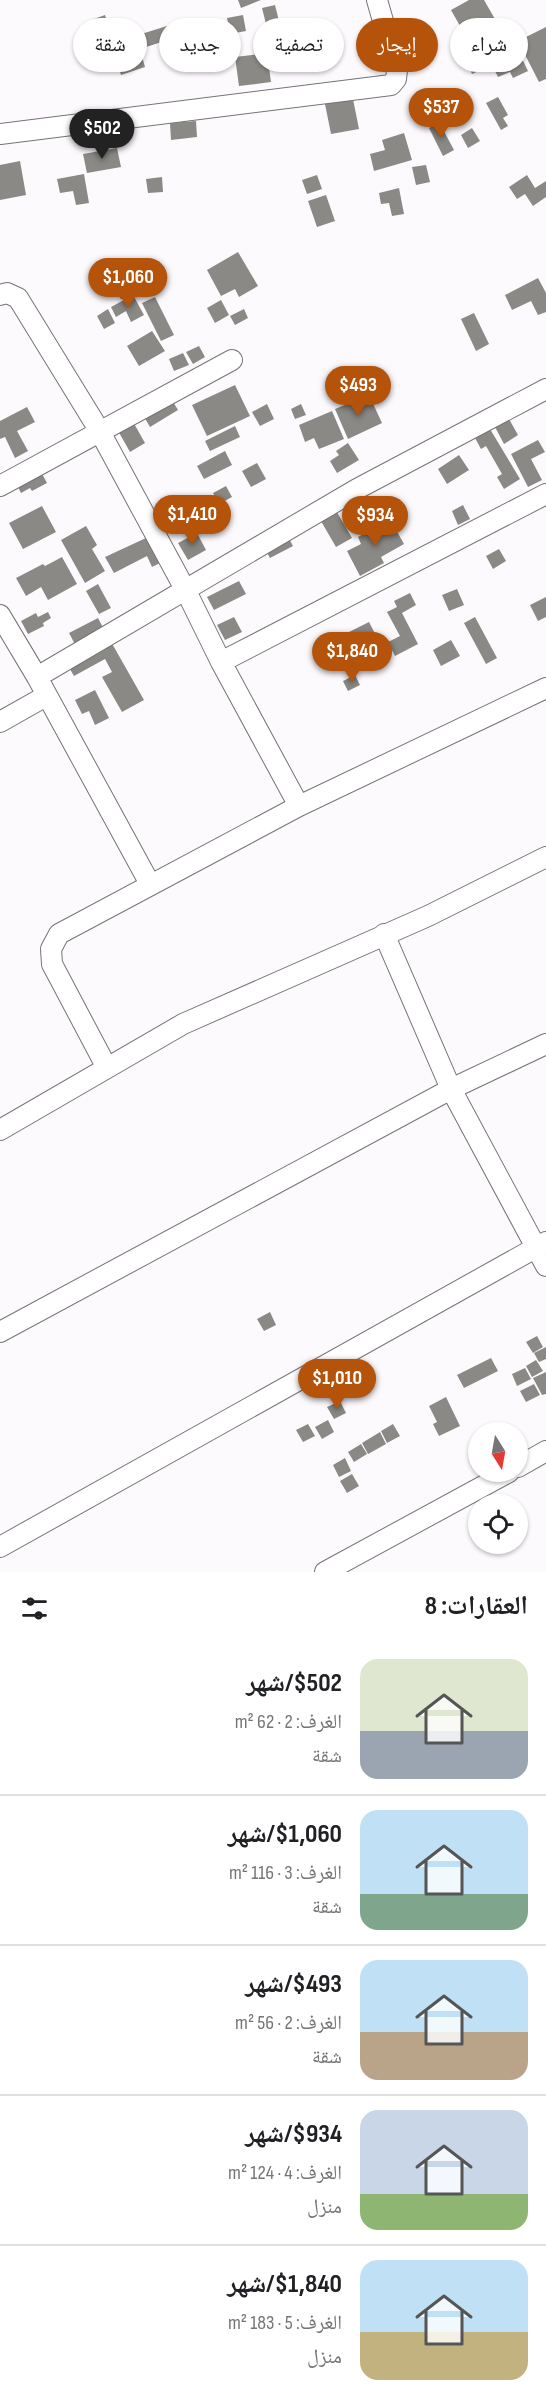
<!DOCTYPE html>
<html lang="ar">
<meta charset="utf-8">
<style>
body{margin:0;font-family:"Sofia Sans Condensed","Noto Naskh Arabic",sans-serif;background:#f6f6f6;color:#202124;direction:rtl;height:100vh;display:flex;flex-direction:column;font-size:22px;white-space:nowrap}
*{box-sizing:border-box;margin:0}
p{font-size:20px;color:#757577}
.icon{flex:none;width:33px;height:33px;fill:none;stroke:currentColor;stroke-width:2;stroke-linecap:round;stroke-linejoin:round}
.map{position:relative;height:1572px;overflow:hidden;direction:ltr}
.side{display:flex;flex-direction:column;background:#fff;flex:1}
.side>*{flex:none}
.hud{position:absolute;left:18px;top:18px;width:510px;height:54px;direction:rtl;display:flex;gap:12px}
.needle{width:39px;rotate:169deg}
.tools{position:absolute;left:468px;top:1422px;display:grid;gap:12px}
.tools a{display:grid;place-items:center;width:60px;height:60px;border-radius:50%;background:#fff;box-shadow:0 2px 4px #0004;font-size:30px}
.price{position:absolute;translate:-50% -51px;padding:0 14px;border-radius:21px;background:#b45309;color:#fff;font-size:20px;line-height:39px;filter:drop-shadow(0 2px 3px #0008)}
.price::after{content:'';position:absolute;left:50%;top:36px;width:18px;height:14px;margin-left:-9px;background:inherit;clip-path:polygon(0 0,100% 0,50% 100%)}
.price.on{background:#222;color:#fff}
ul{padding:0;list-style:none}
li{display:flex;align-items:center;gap:18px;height:150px;padding:0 18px}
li+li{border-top:2px solid #e0e0e0}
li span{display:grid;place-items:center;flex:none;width:168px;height:120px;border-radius:18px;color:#555}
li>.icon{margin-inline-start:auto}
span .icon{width:72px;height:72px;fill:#fffc;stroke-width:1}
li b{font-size:26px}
h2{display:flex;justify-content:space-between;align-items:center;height:72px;padding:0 18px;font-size:26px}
.chip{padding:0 21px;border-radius:27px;background:#fff;box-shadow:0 2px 4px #0004;font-size:21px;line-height:54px}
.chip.on{background:#b45309;color:#fff}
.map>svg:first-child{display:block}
.building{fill:#8a8985}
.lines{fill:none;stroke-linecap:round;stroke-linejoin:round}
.street-casing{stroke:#767376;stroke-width:22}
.street{stroke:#fff;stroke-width:20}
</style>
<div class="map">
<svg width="546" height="1572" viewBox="0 0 546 1572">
<rect width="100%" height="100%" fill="#fdfafe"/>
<path class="building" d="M 238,0 L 261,0 L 241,8 Z
M 469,0 L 484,0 L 499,26 L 469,42 L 451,10 Z
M 275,5 L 279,21 L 266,24 L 262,8 Z
M 105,15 L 110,31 L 132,24 L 135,36 L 170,25 L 174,38 L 140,49 L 145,67 L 121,75 L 113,49 L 102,52 L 91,20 Z
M 243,15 L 246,31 L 230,34 L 227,18 Z
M 546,27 L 546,79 L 539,82 L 518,41 Z
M 512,38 L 528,71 L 513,78 L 510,72 L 498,77 L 492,65 L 472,74 L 466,60 Z
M 267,53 L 271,82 L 239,86 L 235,57 Z
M 498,97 L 508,115 L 503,118 L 508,126 L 501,130 L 486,103 Z
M 353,99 L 359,129 L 331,134 L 325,104 Z
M 196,121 L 197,137 L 171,140 L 170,123 Z
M 439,122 L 454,150 L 443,156 L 429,128 Z
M 472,128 L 480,141 L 468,148 L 461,135 Z
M 404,133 L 412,160 L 374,171 L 370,154 L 385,150 L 382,140 Z
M 117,148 L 121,167 L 87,173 L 83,154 Z
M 20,161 L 26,195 L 0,200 L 0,165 Z
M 426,165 L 430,182 L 416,185 L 412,167 Z
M 84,174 L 89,203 L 76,205 L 73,191 L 60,193 L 57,179 Z
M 317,175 L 322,189 L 307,194 L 302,180 Z
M 527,175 L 535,188 L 546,181 L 546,197 L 533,206 L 525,194 L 517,199 L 509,187 Z
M 162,177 L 163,192 L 148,193 L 146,179 Z
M 399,188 L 404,214 L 392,216 L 389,203 L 381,204 L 379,193 Z
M 326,195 L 335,221 L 317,227 L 308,201 Z
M 238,252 L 258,286 L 239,297 L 235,289 L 221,296 L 207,270 Z
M 115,260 L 132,293 L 121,299 L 103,267 Z
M 538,278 L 546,293 L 546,312 L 538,315 L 531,301 L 512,310 L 505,295 Z
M 133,295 L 144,315 L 131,322 L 126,311 L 116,317 L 111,307 Z
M 155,297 L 174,335 L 161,341 L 142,303 Z
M 221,300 L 229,315 L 215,323 L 207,308 Z
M 108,309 L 115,323 L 104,329 L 97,316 Z
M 244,309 L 248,318 L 235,325 L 230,316 Z
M 474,313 L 489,344 L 476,351 L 461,319 Z
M 152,331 L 165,351 L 139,366 L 127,346 Z
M 199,346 L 205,357 L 193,364 L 186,352 Z
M 183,353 L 189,365 L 174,371 L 169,359 Z
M 235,385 L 250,416 L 207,436 L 192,405 Z
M 369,395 L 382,423 L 348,439 L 335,409 Z
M 170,397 L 178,410 L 150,427 L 143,415 Z
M 267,404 L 274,419 L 260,426 L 252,412 Z
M 301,404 L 306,415 L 295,419 L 291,409 Z
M 27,407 L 35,422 L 17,431 L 28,451 L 15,458 L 5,437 L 0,439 L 0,421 Z
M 332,411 L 344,439 L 319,449 L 314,438 L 305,442 L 299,425 Z
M 509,419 L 518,435 L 504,444 L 495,427 Z
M 132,420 L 145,443 L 130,452 L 117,429 Z
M 235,426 L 240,437 L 210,451 L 205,441 Z
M 490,429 L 520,479 L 504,489 L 497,477 L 502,474 L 486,446 L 481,449 L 475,438 Z
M 538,440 L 545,452 L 531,459 L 542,480 L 528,487 L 511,454 Z
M 348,443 L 359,460 L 337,473 L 330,461 L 339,455 L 336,451 Z
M 225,451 L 232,465 L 204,479 L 197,466 Z
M 459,455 L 469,470 L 447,484 L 438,469 Z
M 257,463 L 266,479 L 251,487 L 242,471 Z
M 40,470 L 47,483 L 32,491 L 30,488 L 21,493 L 16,483 Z
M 226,486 L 232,497 L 219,504 L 213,493 Z
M 463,505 L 470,519 L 458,525 L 452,511 Z
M 42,506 L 56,532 L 23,549 L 9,523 Z
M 334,507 L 352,538 L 336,547 L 318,516 Z
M 390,519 L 404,544 L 381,557 L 384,563 L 360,576 L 347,551 L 361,544 L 358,537 Z
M 86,526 L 97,545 L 92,549 L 105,571 L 85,583 L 61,540 Z
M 197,533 L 206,550 L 188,560 L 178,543 Z
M 286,533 L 293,546 L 270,558 L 263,545 Z
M 146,538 L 160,563 L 152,567 L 147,556 L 114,573 L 105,557 Z
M 499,549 L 506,561 L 493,569 L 486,556 Z
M 62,557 L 77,584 L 48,600 L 41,587 L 26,596 L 16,578 L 43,564 L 45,566 Z
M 239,581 L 246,594 L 214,610 L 207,597 Z
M 98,584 L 111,608 L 99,614 L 86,591 Z
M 457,589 L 464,605 L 449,611 L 442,595 Z
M 410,593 L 416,605 L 402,613 L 418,644 L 395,656 L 388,642 L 400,636 L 387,612 L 397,607 L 394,601 Z
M 546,597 L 546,617 L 538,621 L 530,605 Z
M 48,612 L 51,618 L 43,623 L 44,626 L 28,634 L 21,621 L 36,613 L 38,617 Z
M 234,617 L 242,632 L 225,640 L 217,625 Z
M 475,617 L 497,658 L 486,664 L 464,623 Z
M 98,618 L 107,635 L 78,650 L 69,633 Z
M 369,622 L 381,645 L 352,659 L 341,636 Z
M 110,640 L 144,700 L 122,712 L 102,677 L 112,672 L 105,659 L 74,676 L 67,664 Z
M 451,640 L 460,656 L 441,666 L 433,650 Z
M 355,675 L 360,685 L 348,691 L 343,681 Z
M 95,690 L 109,718 L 95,725 L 89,711 L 82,714 L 75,700 Z
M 270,1312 L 276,1325 L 264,1331 L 257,1319 Z
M 537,1336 L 543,1347 L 533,1353 L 526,1342 Z
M 546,1347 L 546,1359 L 539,1362 L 534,1353 Z
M 491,1358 L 498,1371 L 464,1388 L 457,1375 Z
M 536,1360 L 543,1371 L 532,1377 L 526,1366 Z
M 525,1368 L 531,1379 L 517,1386 L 512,1374 Z
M 546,1372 L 546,1394 L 542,1395 L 533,1378 Z
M 534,1384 L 540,1395 L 526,1402 L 520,1391 Z
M 446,1397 L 460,1426 L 439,1436 L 433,1424 L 437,1422 L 429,1406 Z
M 340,1401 L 346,1413 L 334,1419 L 327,1407 Z
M 328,1420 L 334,1432 L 322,1439 L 315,1427 Z
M 308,1424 L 315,1436 L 303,1442 L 296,1430 Z
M 393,1424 L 400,1436 L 387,1443 L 381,1431 Z
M 380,1432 L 386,1444 L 368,1454 L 362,1443 Z
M 361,1444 L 367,1454 L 354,1462 L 348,1452 Z
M 345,1458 L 351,1471 L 339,1477 L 333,1465 Z
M 352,1474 L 359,1486 L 347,1493 L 340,1481 Z"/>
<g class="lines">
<defs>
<path id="street" d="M 0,134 L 391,85 L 396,79 L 397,70 L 377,0
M 0,295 L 7,293 L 18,298 L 99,430 L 186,591 L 221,662 L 299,806
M 0,486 L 232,360
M 0,615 L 37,677 L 150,884
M 221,662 L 546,494
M 37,677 L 357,489 L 546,389
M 0,722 L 46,696
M 384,934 L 451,1089 L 546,1266
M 107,1068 L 52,964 L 51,949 L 59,934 L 299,806 L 546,688
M 0,1130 L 183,1024 L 428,916 L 546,857
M 0,1332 L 451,1089 L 546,1044
M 518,1467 L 546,1451
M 0,1547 L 546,1242
M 325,1572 L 509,1472"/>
</defs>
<use href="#street" class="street-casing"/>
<use href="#street" class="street"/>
</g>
</svg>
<div class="tools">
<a><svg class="needle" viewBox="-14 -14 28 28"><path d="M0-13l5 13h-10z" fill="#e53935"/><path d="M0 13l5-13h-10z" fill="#757577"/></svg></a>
<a><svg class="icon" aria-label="locate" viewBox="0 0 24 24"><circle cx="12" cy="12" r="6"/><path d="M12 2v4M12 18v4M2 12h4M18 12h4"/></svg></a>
</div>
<b class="price" style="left:441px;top:139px">$537</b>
<b class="price on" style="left:102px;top:160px">$502</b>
<b class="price" style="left:128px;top:309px">$1,060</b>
<b class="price" style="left:358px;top:417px">$493</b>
<b class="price" style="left:192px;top:546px">$1,410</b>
<b class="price" style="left:375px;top:547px">$934</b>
<b class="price" style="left:352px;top:683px">$1,840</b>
<b class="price" style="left:337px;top:1410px">$1,010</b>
<div class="hud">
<a class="chip">شراء</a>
<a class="chip on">إيجار</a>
<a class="chip">تصفية</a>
<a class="chip">جديد</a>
<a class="chip">شقة</a>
</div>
</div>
<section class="side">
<h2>العقارات: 8<svg class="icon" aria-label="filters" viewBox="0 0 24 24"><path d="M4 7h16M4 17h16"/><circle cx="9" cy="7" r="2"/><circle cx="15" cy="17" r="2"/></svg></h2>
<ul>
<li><span style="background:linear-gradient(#dfe7d0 60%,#9aa5b1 0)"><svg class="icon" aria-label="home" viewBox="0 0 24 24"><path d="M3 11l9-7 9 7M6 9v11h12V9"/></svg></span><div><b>$502/شهر</b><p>الغرف: 2 · 62 m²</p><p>شقة</p></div></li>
<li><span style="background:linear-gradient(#bfe0f5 70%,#7fa58c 0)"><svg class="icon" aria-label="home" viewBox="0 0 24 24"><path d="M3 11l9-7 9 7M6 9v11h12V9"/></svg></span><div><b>$1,060/شهر</b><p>الغرف: 3 · 116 m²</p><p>شقة</p></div></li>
<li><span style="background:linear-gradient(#bfe0f5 60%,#b9a48a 0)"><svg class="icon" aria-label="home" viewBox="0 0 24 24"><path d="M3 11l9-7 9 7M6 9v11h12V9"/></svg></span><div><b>$493/شهر</b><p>الغرف: 2 · 56 m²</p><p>شقة</p></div></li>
<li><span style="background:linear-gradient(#c9d6e8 70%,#8fb573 0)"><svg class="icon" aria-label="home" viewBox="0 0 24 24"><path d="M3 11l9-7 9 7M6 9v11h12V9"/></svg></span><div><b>$934/شهر</b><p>الغرف: 4 · 124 m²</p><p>منزل</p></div></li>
<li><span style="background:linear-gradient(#bfe0f5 60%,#c2b280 0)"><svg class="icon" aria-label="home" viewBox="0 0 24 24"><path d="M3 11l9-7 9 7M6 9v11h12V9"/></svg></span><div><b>$1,840/شهر</b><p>الغرف: 5 · 183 m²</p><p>منزل</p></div></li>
</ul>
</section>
